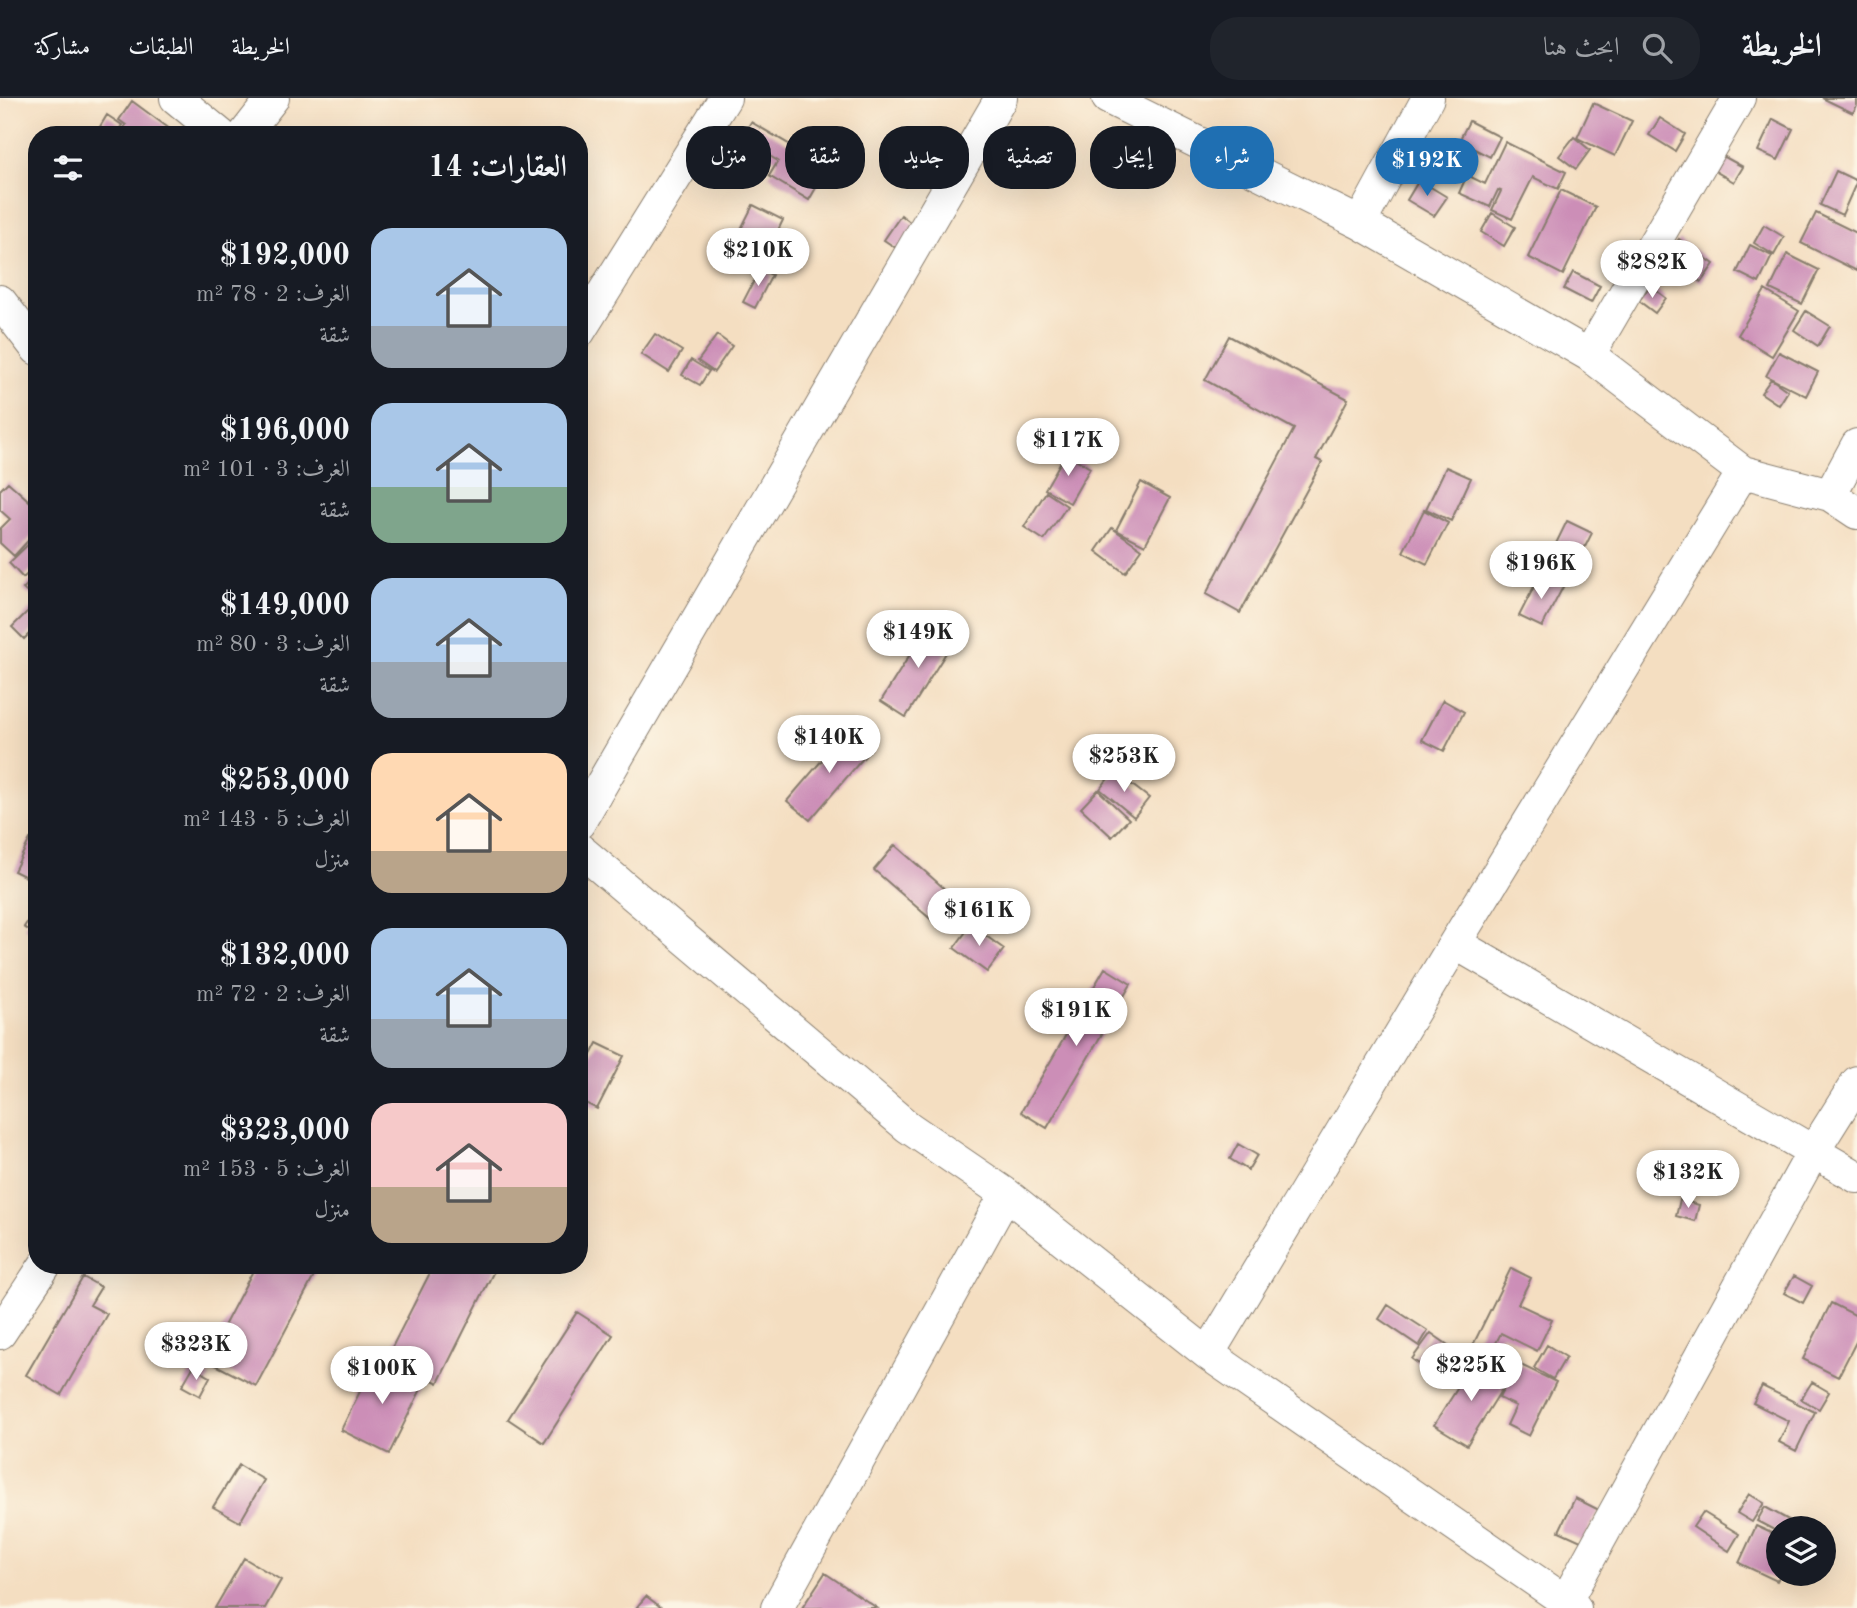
<!DOCTYPE html>
<html lang="ar">
<meta charset="utf-8">
<style>
body{margin:0;font-family:"Old Standard TT",Amiri,serif;background:#20242c;color:#f1f3f6;direction:rtl;height:100vh;display:flex;flex-direction:column;font-size:26px;white-space:nowrap}
*{box-sizing:border-box;margin:0}
p{font-size:23px;color:#9ea1a6}
.icon{flex:none;width:38px;height:38px;fill:none;stroke:currentColor;stroke-width:2;stroke-linecap:round;stroke-linejoin:round}
.map{position:relative;flex:1;overflow:hidden;direction:ltr}
.details{position:absolute;left:28px;top:28px;width:560px;height:1148px;display:flex;flex-direction:column;background:#171b24;border-radius:28px;box-shadow:0 7px 28px #0002;direction:rtl}
.details>*{flex:none}
.banner{position:absolute;left:609px;top:28px;width:665px;height:63px;direction:rtl;display:flex;gap:14px}
.tools{position:absolute;left:1766px;top:1418px;display:grid;gap:14px}
.tools a{display:grid;place-items:center;width:70px;height:70px;border-radius:50%;background:#171b24;box-shadow:0 7px 28px #0002;font-size:35px}
.price{position:absolute;translate:-50% -60px;padding:0 16px;border-radius:24px;background:#fff;color:#222;font-size:23px;line-height:46px;filter:drop-shadow(0 2px 4px #0008)}
.price::after{content:'';position:absolute;left:50%;top:42px;width:21px;height:16px;margin-left:-10px;background:inherit;clip-path:polygon(0 0,100% 0,50% 100%)}
.price.active{background:#1f6fb2;color:#fff}
ul{padding:0;list-style:none}
li{display:flex;align-items:center;gap:21px;height:175px;padding:0 21px}
li span{display:grid;place-items:center;flex:none;width:196px;height:140px;border-radius:21px;color:#555}
li>.icon{margin-inline-start:auto}
span .icon{width:84px;height:84px;fill:#fffc;stroke-width:1}
li b{font-size:30px}
h2{display:flex;justify-content:space-between;align-items:center;height:84px;padding:0 21px;font-size:30px}
.tag{padding:0 24px;border-radius:28px;background:#171b24;box-shadow:0 7px 28px #0002;font-size:24px;line-height:63px}
.tag.active{background:#1f6fb2;color:#fff}
header{display:flex;align-items:center;gap:42px;box-sizing:border-box;height:98px;padding:0 35px;background:#171b24;border-bottom:2px solid #363941}
header strong{font-size:33px}
nav{display:flex;gap:38px;margin-inline-start:auto;font-size:24px}
.search{width:490px;height:63px;background:#20242c;display:flex;align-items:center;gap:18px;box-sizing:border-box;padding:0 24px;border-radius:28px;color:#9ea1a6;font-size:26px}
.map>svg:first-child{display:block}
.building{fill:#cc8eb7}
.lines{fill:none;stroke-linecap:round;stroke-linejoin:round}
.minor-casing{stroke:#887d6e;stroke-width:34}
.minor{stroke:#fff;stroke-width:32}
</style>
<header>
<strong>الخريطة</strong>
<div class="search"><svg class="icon" aria-label="search" viewBox="0 0 24 24"><circle cx="10" cy="10" r="6"/><path d="M15 15l6 6"/></svg>ابحث هنا</div>
<nav><a>الخريطة</a><a>الطبقات</a><a>مشاركة</a></nav>
</header>
<div class="map">
<svg width="1857" height="1510" viewBox="0 0 1857 1510">
<rect width="100%" height="100%" fill="#fcf5e5"/>
<filter id="ink" filterUnits="userSpaceOnUse"><feTurbulence type="fractalNoise" baseFrequency=".0143" numOctaves="2"/><feDisplacementMap in="SourceGraphic" scale="14" xChannelSelector="R" yChannelSelector="G"/><feConvolveMatrix kernelMatrix="1 2 1 2 8 2 1 2 1" color-interpolation-filters="sRGB"/></filter>
<filter id="wash" filterUnits="userSpaceOnUse"><feTurbulence type="fractalNoise" baseFrequency=".00686" numOctaves="4" result="noise"/><feDisplacementMap in="SourceGraphic" scale="28" xChannelSelector="R" yChannelSelector="G"/><feGaussianBlur stdDeviation="1.57" result="paint"/><feColorMatrix in="noise" values="0 0 0 0 0 0 0 0 0 0 0 0 0 0 0 0 0 1.4 0 .05"/><feComposite in="paint" operator="in"/></filter>
<g filter="url(#wash)">
<rect width="100%" height="100%" fill="#f4dec1"/>
<g id="blocks">
<path class="building" d="M 1822,0 L 1857,0 L 1857,7 L 1853,15 Z
M 132,3 L 178,37 L 119,37 L 126,27 L 119,22 Z
M 1593,5 L 1632,23 L 1615,58 L 1577,40 Z
M 107,17 L 122,27 L 115,37 L 95,37 Z
M 1660,20 L 1685,36 L 1675,53 L 1649,37 Z
M 1773,21 L 1793,31 L 1778,62 L 1758,53 Z
M 1469,23 L 1500,39 L 1490,59 L 1459,43 Z
M 751,24 L 828,69 L 809,102 L 769,78 L 778,63 L 741,41 Z
M 1574,39 L 1590,52 L 1576,71 L 1559,58 Z
M 1505,44 L 1566,74 L 1558,91 L 1533,79 L 1512,121 L 1492,112 L 1501,93 L 1498,92 L 1490,109 L 1459,95 L 1467,77 L 1485,86 Z
M 1723,58 L 1743,69 L 1734,84 L 1715,73 Z
M 1836,73 L 1857,83 L 1842,117 L 1820,107 Z
M 1419,82 L 1447,99 L 1434,118 L 1407,102 Z
M 1561,92 L 1596,109 L 1563,177 L 1528,159 Z
M 753,107 L 783,122 L 768,153 L 738,137 Z
M 1492,115 L 1515,129 L 1504,148 L 1481,134 Z
M 1816,115 L 1857,135 L 1857,173 L 1801,145 Z
M 901,117 L 915,128 L 899,152 L 884,142 Z
M 1764,127 L 1784,139 L 1774,157 L 1754,145 Z
M 1679,141 L 1714,166 L 1701,184 L 1666,159 Z
M 1750,147 L 1772,158 L 1759,185 L 1737,174 Z
M 1787,156 L 1819,172 L 1802,206 L 1770,191 Z
M 760,171 L 772,177 L 755,210 L 743,204 Z
M 1573,174 L 1600,188 L 1591,205 L 1564,191 Z
M 1650,188 L 1666,200 L 1655,215 L 1639,203 Z
M 1765,192 L 1799,213 L 1772,258 L 1738,237 Z
M 1806,213 L 1830,228 L 1818,248 L 1794,232 Z
M 655,236 L 682,253 L 669,274 L 641,256 Z
M 717,237 L 732,248 L 714,274 L 698,263 Z
M 1229,238 L 1348,301 L 1316,361 L 1322,364 L 1240,515 L 1206,496 L 1294,331 L 1205,282 Z
M 1779,254 L 1818,274 L 1806,298 L 1766,278 Z
M 691,262 L 709,273 L 700,287 L 682,277 Z
M 1771,281 L 1788,293 L 1779,307 L 1761,295 Z
M 1066,355 L 1090,370 L 1070,405 L 1045,391 Z
M 1446,369 L 1471,380 L 1451,423 L 1426,411 Z
M 8,384 L 37,410 L 37,433 L 14,458 L 0,445 L 0,431 L 10,421 L 0,412 L 0,392 Z
M 1141,384 L 1170,400 L 1145,447 L 1116,432 Z
M 1046,394 L 1067,408 L 1044,442 L 1024,429 Z
M 1424,412 L 1448,425 L 1427,466 L 1403,454 Z
M 1567,423 L 1592,435 L 1566,487 L 1542,474 Z
M 1112,430 L 1142,451 L 1125,475 L 1096,453 Z
M 37,438 L 37,467 L 23,480 L 9,465 Z
M 37,476 L 37,504 L 23,491 Z
M 1540,477 L 1563,489 L 1542,529 L 1519,518 Z
M 33,508 L 37,511 L 37,528 L 24,541 L 12,529 Z
M 929,526 L 954,542 L 906,619 L 881,603 Z
M 1443,602 L 1464,614 L 1444,653 L 1422,642 Z
M 848,632 L 871,651 L 810,722 L 787,703 Z
M 1114,673 L 1149,700 L 1134,719 L 1100,691 Z
M 1098,692 L 1129,721 L 1112,739 L 1081,710 Z
M 30,741 L 37,744 L 37,768 L 35,767 L 28,780 L 14,773 Z
M 895,747 L 963,807 L 942,831 L 874,772 Z
M 37,810 L 37,838 L 24,829 Z
M 971,827 L 1004,851 L 987,874 L 954,850 Z
M 1105,870 L 1131,886 L 1047,1030 L 1021,1014 Z
M 597,945 L 624,958 L 597,1011 L 579,1002 L 579,980 Z
M 1238,1046 L 1257,1057 L 1248,1072 L 1230,1061 Z
M 1680,1102 L 1699,1107 L 1695,1123 L 1676,1118 Z
M 256,1167 L 320,1167 L 256,1288 L 206,1262 Z
M 434,1167 L 497,1167 L 438,1285 L 387,1259 Z
M 1511,1170 L 1531,1180 L 1518,1206 L 1552,1222 L 1537,1253 L 1501,1235 L 1486,1265 L 1468,1257 Z
M 1794,1178 L 1812,1188 L 1803,1205 L 1784,1195 Z
M 83,1179 L 101,1189 L 90,1207 L 107,1216 L 61,1297 L 26,1277 Z
M 1831,1205 L 1857,1218 L 1857,1242 L 1838,1279 L 1803,1261 Z
M 1388,1207 L 1428,1233 L 1419,1248 L 1379,1221 Z
M 577,1214 L 613,1237 L 544,1345 L 508,1321 Z
M 1431,1235 L 1465,1259 L 1446,1285 L 1412,1261 Z
M 1547,1247 L 1566,1259 L 1553,1281 L 1534,1270 Z
M 1496,1255 L 1556,1284 L 1529,1338 L 1507,1327 L 1516,1308 L 1499,1300 L 1509,1279 L 1490,1269 Z
M 376,1261 L 424,1285 L 389,1356 L 341,1332 Z
M 1475,1263 L 1507,1283 L 1467,1347 L 1434,1327 Z
M 193,1269 L 210,1279 L 200,1298 L 182,1288 Z
M 1812,1284 L 1829,1294 L 1819,1311 L 1801,1301 Z
M 1762,1288 L 1815,1314 L 1796,1353 L 1779,1344 L 1789,1323 L 1753,1305 Z
M 239,1367 L 264,1382 L 240,1424 L 213,1409 Z
M 1749,1396 L 1764,1405 L 1752,1424 L 1737,1415 Z
M 1575,1400 L 1599,1412 L 1583,1444 L 1559,1433 Z
M 1765,1409 L 1803,1430 L 1778,1430 L 1778,1434 L 1757,1423 Z
M 1703,1414 L 1739,1436 L 1729,1453 L 1693,1429 Z
M 1756,1428 L 1778,1438 L 1778,1475 L 1781,1475 L 1777,1483 L 1739,1465 Z
M 244,1460 L 281,1482 L 265,1510 L 215,1510 Z
M 825,1475 L 877,1510 L 802,1510 Z
M 646,1498 L 662,1510 L 636,1510 Z"/>
</g>
</g>
<g filter="url(#ink)">
<use href="#blocks" fill-opacity="0" stroke="#887d6e" stroke-width="2"/>
<g class="lines">
<defs>
<path id="minor" d="M 176,0 L 221,37
M 1108,0 L 1360,125 L 1589,257 L 1743,374 L 1830,397 L 1857,415
M 244,37 L 273,0
M 1360,125 L 1428,0
M 0,203 L 37,251
M 579,234 L 725,0
M 1589,257 L 1739,0
M 1830,397 L 1857,347
M 579,725 L 1001,0
M 579,751 L 908,1029 L 1006,1096 L 1208,1256 L 1575,1510
M 1455,845 L 1857,1079
M 0,1235 L 45,1167
M 1208,1256 L 1455,845 L 1743,374
M 777,1510 L 1006,1096
M 1562,1510 L 1813,1054 L 1857,984"/>
</defs>
<use href="#minor" class="minor-casing"/>
<use href="#minor" class="minor"/>
</g>
</g>
</svg>
<div class="tools">
<a><svg class="icon" aria-label="layers" viewBox="0 0 24 24"><path d="M12 4l9 5-9 5-9-5zM3 14l9 5 9-5"/></svg></a>
</div>
<b class="price active" style="left:1427px;top:100px">$192K</b>
<b class="price" style="left:758px;top:190px">$210K</b>
<b class="price" style="left:1652px;top:202px">$282K</b>
<b class="price" style="left:1068px;top:380px">$117K</b>
<b class="price" style="left:1541px;top:503px">$196K</b>
<b class="price" style="left:918px;top:572px">$149K</b>
<b class="price" style="left:829px;top:677px">$140K</b>
<b class="price" style="left:1124px;top:696px">$253K</b>
<b class="price" style="left:979px;top:850px">$161K</b>
<b class="price" style="left:1076px;top:950px">$191K</b>
<b class="price" style="left:1688px;top:1112px">$132K</b>
<b class="price" style="left:196px;top:1284px">$323K</b>
<b class="price" style="left:1471px;top:1305px">$225K</b>
<b class="price" style="left:382px;top:1308px">$100K</b>
<div class="banner">
<a class="tag active">شراء</a>
<a class="tag">إيجار</a>
<a class="tag">تصفية</a>
<a class="tag">جديد</a>
<a class="tag">شقة</a>
<a class="tag">منزل</a>
</div>
<section class="details">
<h2>العقارات: 14<svg class="icon" aria-label="filters" viewBox="0 0 24 24"><path d="M4 7h16M4 17h16"/><circle cx="9" cy="7" r="2"/><circle cx="15" cy="17" r="2"/></svg></h2>
<ul>
<li><span style="background:linear-gradient(#a9c7e8 70%,#9aa5b1 0)"><svg class="icon" aria-label="home" viewBox="0 0 24 24"><path d="M3 11l9-7 9 7M6 9v11h12V9"/></svg></span><div><b>$192,000</b><p>الغرف: 2 · 78 m²</p><p>شقة</p></div></li>
<li><span style="background:linear-gradient(#a9c7e8 60%,#7fa58c 0)"><svg class="icon" aria-label="home" viewBox="0 0 24 24"><path d="M3 11l9-7 9 7M6 9v11h12V9"/></svg></span><div><b>$196,000</b><p>الغرف: 3 · 101 m²</p><p>شقة</p></div></li>
<li><span style="background:linear-gradient(#a9c7e8 60%,#9aa5b1 0)"><svg class="icon" aria-label="home" viewBox="0 0 24 24"><path d="M3 11l9-7 9 7M6 9v11h12V9"/></svg></span><div><b>$149,000</b><p>الغرف: 3 · 80 m²</p><p>شقة</p></div></li>
<li><span style="background:linear-gradient(#ffd9b3 70%,#b9a48a 0)"><svg class="icon" aria-label="home" viewBox="0 0 24 24"><path d="M3 11l9-7 9 7M6 9v11h12V9"/></svg></span><div><b>$253,000</b><p>الغرف: 5 · 143 m²</p><p>منزل</p></div></li>
<li><span style="background:linear-gradient(#a9c7e8 65%,#9aa5b1 0)"><svg class="icon" aria-label="home" viewBox="0 0 24 24"><path d="M3 11l9-7 9 7M6 9v11h12V9"/></svg></span><div><b>$132,000</b><p>الغرف: 2 · 72 m²</p><p>شقة</p></div></li>
<li><span style="background:linear-gradient(#f6c9c9 60%,#b9a48a 0)"><svg class="icon" aria-label="home" viewBox="0 0 24 24"><path d="M3 11l9-7 9 7M6 9v11h12V9"/></svg></span><div><b>$323,000</b><p>الغرف: 5 · 153 m²</p><p>منزل</p></div></li>
</ul>
</section>
</div>
